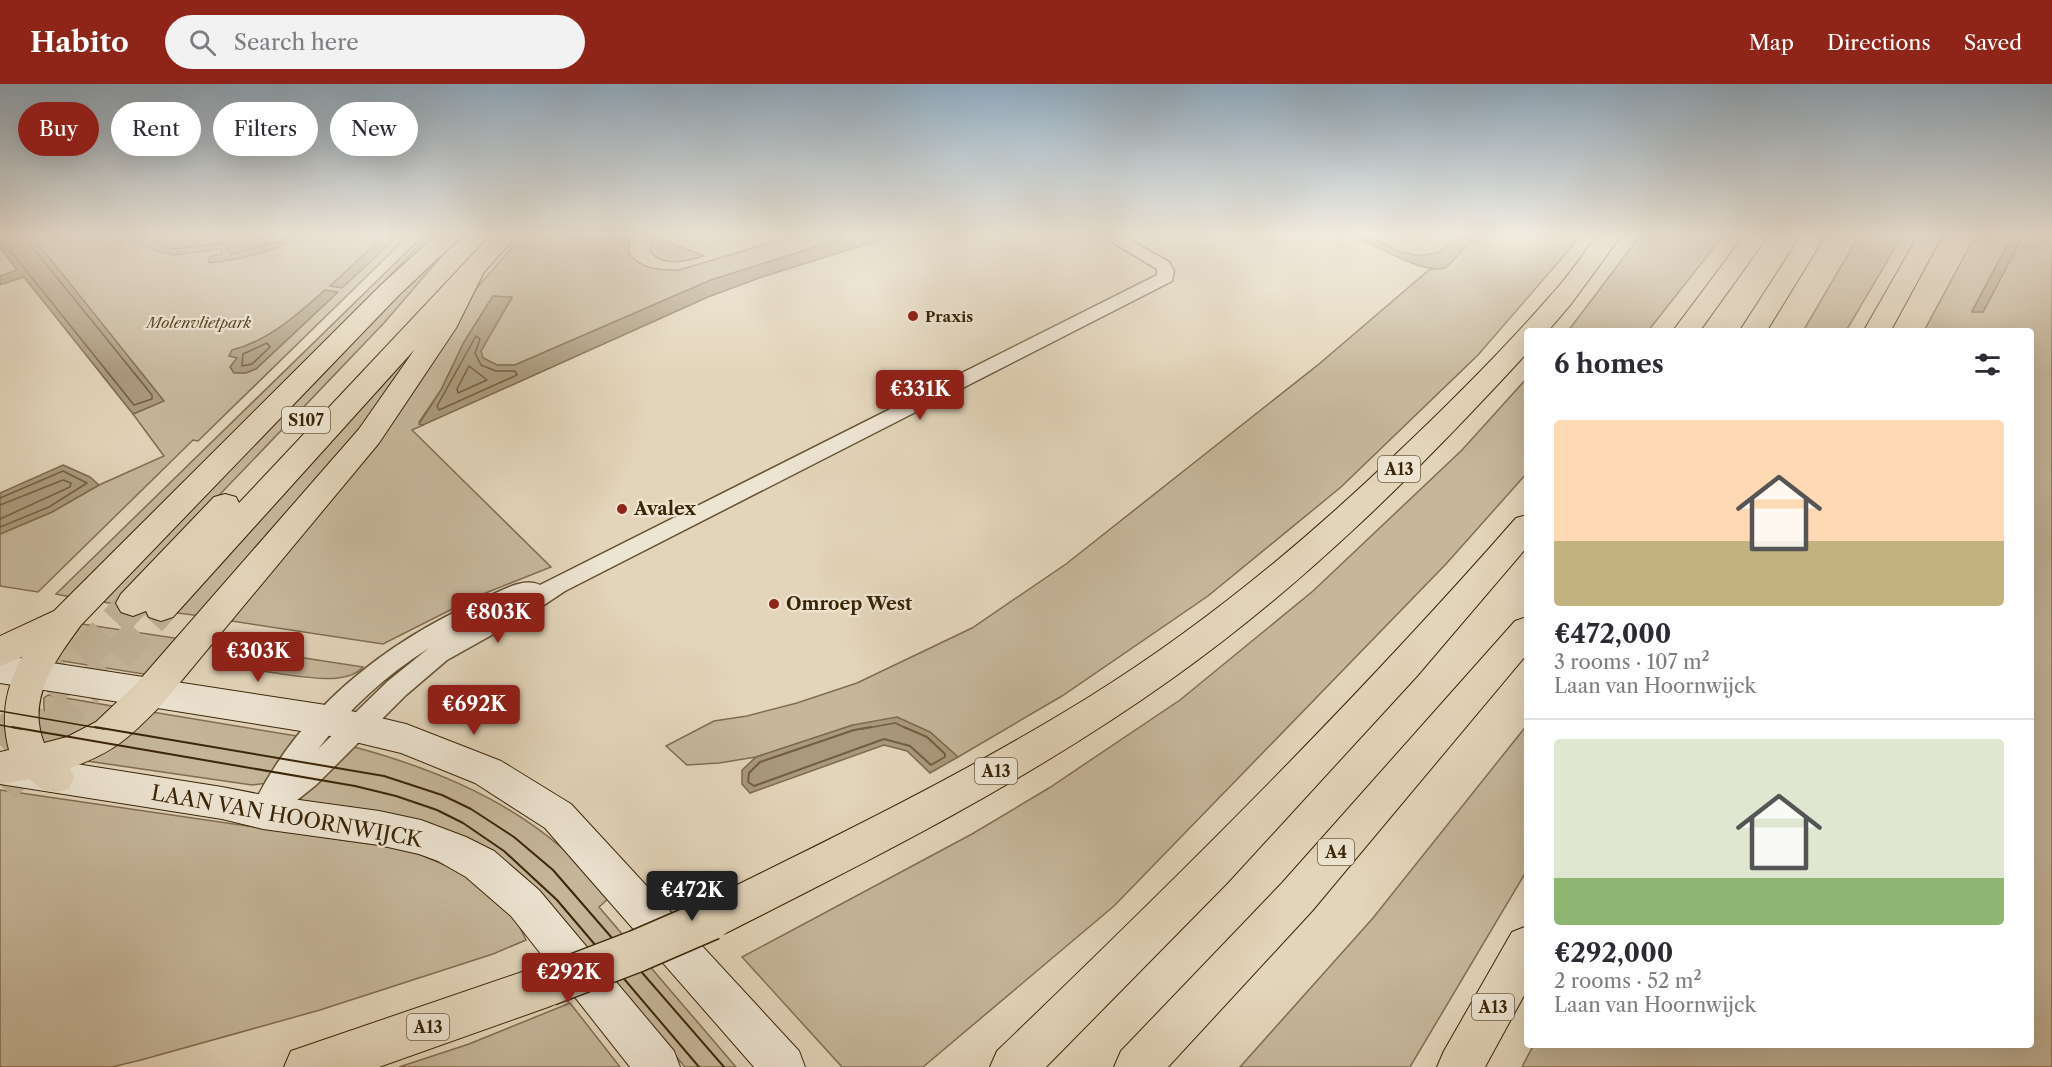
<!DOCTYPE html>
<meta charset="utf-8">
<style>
body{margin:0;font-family:"Libre Caslon Text",serif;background:#f2f2f3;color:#2b2b33;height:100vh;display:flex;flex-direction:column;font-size:22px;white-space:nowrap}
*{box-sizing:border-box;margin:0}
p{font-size:20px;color:#7c7c81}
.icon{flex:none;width:33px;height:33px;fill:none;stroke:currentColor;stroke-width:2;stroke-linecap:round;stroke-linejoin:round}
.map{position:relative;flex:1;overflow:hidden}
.side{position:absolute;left:1524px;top:244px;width:510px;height:720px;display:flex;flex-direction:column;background:#fff;border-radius:6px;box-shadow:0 6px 24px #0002}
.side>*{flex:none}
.hud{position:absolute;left:18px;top:18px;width:570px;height:54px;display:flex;gap:12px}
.price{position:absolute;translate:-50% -51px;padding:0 14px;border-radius:6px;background:#8f2418;color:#fff;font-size:20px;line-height:39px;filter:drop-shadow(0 2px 3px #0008)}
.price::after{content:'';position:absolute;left:50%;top:36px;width:18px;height:14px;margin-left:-9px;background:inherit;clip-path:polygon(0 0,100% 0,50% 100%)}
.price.selected{background:#222;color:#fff}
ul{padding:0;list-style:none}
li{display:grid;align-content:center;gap:12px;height:318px;padding:0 30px}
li+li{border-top:2px solid #e1e1e2}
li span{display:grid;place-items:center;height:186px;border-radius:6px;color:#555}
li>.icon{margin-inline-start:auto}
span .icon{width:108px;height:108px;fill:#fffc;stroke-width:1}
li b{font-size:26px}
h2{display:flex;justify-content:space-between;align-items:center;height:72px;padding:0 30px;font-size:26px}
.tag{padding:0 21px;border-radius:27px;background:#fff;box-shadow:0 6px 24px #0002;font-size:21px;line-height:54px}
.tag.selected{background:#8f2418;color:#fff}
header{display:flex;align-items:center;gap:36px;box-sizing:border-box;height:84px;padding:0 30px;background:#8f2418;color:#fff}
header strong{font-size:28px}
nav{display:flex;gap:33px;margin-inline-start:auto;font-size:21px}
.search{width:420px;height:54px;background:#f2f2f3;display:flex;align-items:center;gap:15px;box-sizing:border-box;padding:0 21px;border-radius:33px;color:#7c7c81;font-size:22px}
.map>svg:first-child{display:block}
.green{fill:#c6b79b;stroke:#806e50;stroke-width:1.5}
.water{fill:#aa997c;stroke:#7d6b4c;stroke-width:1.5}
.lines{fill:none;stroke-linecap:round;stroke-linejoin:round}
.shore-far1{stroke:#725f40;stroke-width:1.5}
.shore{stroke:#725f40;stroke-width:2}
.primary-tunnel-far1{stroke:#c1b296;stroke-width:33;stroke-dasharray:33 16;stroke-linecap:butt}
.primary-tunnel{stroke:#c1b296;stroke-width:41;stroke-dasharray:41 21;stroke-linecap:butt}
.street-casing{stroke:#645132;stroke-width:3}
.secondary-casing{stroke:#3a2505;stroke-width:2}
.primary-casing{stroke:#3a2505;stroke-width:2}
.highway-casing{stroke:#3a2505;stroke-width:2}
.street{fill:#ede4d2;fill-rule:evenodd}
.secondary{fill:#ede4d2;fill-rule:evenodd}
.primary{fill:#e3d5ba;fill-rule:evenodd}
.highway{fill:#e3d5ba;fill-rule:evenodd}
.tram-far1{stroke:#3a2505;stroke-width:1.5}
.tram{stroke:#3a2505;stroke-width:2}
.highway-bridge-casing{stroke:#3a2505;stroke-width:44;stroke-linecap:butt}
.highway-bridge{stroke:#e3d5ba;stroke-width:41}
.poi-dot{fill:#8f2418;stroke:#ede4d2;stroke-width:2}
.labels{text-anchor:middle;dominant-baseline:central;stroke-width:4.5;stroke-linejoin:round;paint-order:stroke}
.far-poi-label{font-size:15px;font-weight:bold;fill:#3a2505;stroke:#ede4d2;text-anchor:start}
.far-park-label{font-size:15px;font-style:italic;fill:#5d4a2a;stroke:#ede4d2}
.shield{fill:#ede4d2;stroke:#705e42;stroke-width:1.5}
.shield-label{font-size:16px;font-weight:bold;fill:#3a2505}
.poi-label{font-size:18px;font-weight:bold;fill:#3a2505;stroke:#ede4d2;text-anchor:start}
.near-street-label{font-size:21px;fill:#3a2505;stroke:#ede4d2}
</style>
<header>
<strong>Habito</strong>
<div class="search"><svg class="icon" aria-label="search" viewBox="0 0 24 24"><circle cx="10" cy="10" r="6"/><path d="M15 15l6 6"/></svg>Search here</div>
<nav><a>Map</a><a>Directions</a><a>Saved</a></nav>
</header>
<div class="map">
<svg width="2052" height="983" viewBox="0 0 2052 983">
<rect width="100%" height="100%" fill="#e3d5ba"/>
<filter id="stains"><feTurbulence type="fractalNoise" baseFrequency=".00333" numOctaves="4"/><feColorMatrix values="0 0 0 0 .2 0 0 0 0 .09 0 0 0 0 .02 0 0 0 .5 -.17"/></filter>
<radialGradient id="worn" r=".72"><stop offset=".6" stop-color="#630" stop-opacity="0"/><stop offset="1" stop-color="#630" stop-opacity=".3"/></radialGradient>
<path class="green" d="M 24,152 L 408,152 L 198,357 L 193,356 L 38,508 L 0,502 L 0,450 L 52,428 L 99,401 L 164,372 L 133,330 L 154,321 Z
M 423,152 L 429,152 L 70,513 L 56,510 Z
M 455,152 L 470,152 L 451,161 L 384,239 L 115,520 L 103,518 Z
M 522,152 L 630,152 L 628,168 C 640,186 660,186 679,186 L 793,152 L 850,152 L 711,196 L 515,281 L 497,281 L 483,274 L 480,268 L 512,214 L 493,212 L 464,258 L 441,306 L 419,338 L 423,341 L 412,346 L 551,483 L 478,512 L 383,560 L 225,536 L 475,206 Z
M 653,152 L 704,172 C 687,177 662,184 650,167 Z
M 1369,152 L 1466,152 L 1449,160 L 1436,170 L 1423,172 L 1400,168 Z
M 1475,152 L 1581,152 L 1478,271 L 1341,403 L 1208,512 L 1062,612 L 958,673 L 930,648 L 853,641 L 756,673 L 719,679 L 687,681 L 666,662 L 714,637 L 747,632 L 797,619 L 857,599 L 972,544 L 1066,480 L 1319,280 L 1429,186 L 1445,184 Z
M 1640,152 L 1723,152 L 1648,247 L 1568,247 Z
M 1859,152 L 1902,152 L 1846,247 L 1803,247 Z
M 1975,152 L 2012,152 L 1972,227 L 1983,228 L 2023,152 L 2052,152 L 2052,983 L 1522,983 L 1533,962 L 2031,962 L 2031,248 L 1924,247 Z
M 433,245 L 374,329 L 201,532 L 177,529 Z
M 1527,294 L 1527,389 L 1446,480 L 1114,822 L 923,983 L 842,983 L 742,873 L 972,750 L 1049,704 L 1180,616 L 1313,507 L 1462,366 Z
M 82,540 L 181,555 L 156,592 L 56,576 Z
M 219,561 L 363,583 C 357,590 347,593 338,594 C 319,597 245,586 228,578 C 222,574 220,570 217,564 Z
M 48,611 L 112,622 L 115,629 L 56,663 C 46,648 43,631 44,614 Z
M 146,627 L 303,653 L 268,699 L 252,701 L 73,675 Z
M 1527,641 L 1527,786 L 1410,983 L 1240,983 L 1373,834 Z
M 347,661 C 423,681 501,711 562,764 C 579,778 593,798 608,815 L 599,823 L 736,983 L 685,983 L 544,817 L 305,719 L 298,712 Z
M 0,706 L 384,762 L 419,770 L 449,783 L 484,803 L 509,821 L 526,856 L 493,870 L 320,926 L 141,976 L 112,983 L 0,983 Z
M 570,919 L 620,983 L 399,983 L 469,960 Z"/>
<path class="water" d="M 0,152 L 32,152 L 164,317 L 133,330 L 24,193 L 0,201 L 0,192 L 17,186 L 0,163 Z
M 125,152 L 303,152 C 273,168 242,175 209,179 L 209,173 L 221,170 L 222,165 L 173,171 L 157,167 Z
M 384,152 L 398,152 L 342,204 L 330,202 Z
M 850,152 L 893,152 L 759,194 L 708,213 L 423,341 L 419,340 L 441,306 L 464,258 L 493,212 L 512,213 L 481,267 L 483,274 L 497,281 L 515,281 L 711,196 Z
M 1354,152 L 1369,152 L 1400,168 L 1420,172 L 1440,168 L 1457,152 L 1475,152 C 1466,162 1456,175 1446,183 C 1430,194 1372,160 1354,152 Z
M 2012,152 L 2023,152 L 1983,228 L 1972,228 Z
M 325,206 L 338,208 L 256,285 L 246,289 L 234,289 L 230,283 L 237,274 L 229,272 L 232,266 C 268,257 298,230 325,206 Z
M 63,381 L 90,393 L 99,401 L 52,428 L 0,450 L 0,409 Z
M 897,633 L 930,648 L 958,673 L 930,689 L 907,667 L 884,661 L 750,709 L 742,700 L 742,686 L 756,673 L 853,641 Z"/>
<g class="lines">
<path class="shore-far1" d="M 137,152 L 173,165 L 222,159 L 231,170 L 281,157 L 290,152
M 0,160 L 12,169 L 134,321 L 152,315 L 152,311 L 29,159 L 27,152
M 476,252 L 480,255 L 475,269 L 481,281 L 496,287 L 515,287 L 517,291 L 439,326 L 437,322 Z
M 267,259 L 270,263 L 252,280 L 242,282 L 243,270 Z
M 469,282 L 487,296 L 458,309 L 457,305 Z
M 0,414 L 63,387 L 87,399 L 49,423 L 0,443
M 0,421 L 63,396 L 71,399 L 70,403 L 0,435
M 862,645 L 895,639 L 908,645"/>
<path class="shore" d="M 871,643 L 854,646 L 760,678 L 749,689 L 748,698 L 754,702 L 884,655 L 910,662 L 931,681 L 945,673 L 945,670 L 927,653 L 904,643"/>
<path class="primary-tunnel-far1" d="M 15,645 L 133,519
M 51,645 L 161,524"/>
<path class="primary-tunnel" d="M 0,661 L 17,643
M 0,701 L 53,643"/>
<defs>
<path id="street" d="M 1102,152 L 1123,152 L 1169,178 L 1174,187 L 1172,197 L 565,507 L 538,525 L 447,576 L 406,611 L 316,701 L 272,736 L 263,740 L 254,736 L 250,728 C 296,628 384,558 485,514 C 501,507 523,493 540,501 L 1157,191 L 1157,185 ZM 429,564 L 388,597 L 318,665 C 349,625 386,591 429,564 Z"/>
<path id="secondary" d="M 0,571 L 326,621 L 406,640 L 501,677 L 571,720 L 799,967 L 805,983 L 754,983 L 545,744 L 475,699 L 401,669 L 326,651 L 0,599 Z
M 0,668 L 222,703 L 263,711 L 379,727 L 421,736 L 466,753 L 494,767 L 539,806 L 674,967 L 680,983 L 630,983 L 511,832 L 466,793 L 438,777 L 419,770 L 379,761 L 263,745 L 222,735 L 0,700 Z"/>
<path id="primary" d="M 435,152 L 462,152 L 399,211 L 81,541 C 56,575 26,615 44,659 L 67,653 L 96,638 L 137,599 L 359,345 L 415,265 L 173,533 L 161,537 L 149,533 L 146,527 L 133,532 L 121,528 L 116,519 L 121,510 L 214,413 L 225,410 L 236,413 L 239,419 L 490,152 L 516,152 L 484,188 L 456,244 L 379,359 L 163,619 C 130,653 115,668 70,684 L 74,693 L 69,705 C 50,711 43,707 29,695 L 0,700 L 0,668 L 9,666 C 0,632 6,603 22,573 L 0,582 L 0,552 L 54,527 L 381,201 Z"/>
<path id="highway" d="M 1596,152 L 1621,152 L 1571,220 L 1547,248 L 1527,248 L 1527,269 C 1419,387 1304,501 1173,594 C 1033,694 879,772 726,849 L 711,855 L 696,849 L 690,835 L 696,821 C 829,756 963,691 1089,613 C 1200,544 1302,460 1396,370 C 1450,319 1503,266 1551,211 C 1568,193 1582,172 1596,152 Z
M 1744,152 L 1768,152 L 1699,248 L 1672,248 Z
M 1801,152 L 1825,152 L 1766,248 L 1739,248 Z
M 1918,152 L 1942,152 L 1890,248 L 1863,248 Z
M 1527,431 L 1527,463 L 1417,592 L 1227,799 L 1046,983 L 990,983 L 997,967 C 1176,795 1352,621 1516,434 Z
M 1527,533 L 1527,570 L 1312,827 L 1168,983 L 1114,983 L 1121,967 L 1282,799 L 1515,537 Z
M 1527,842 L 1527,906 L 1485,983 L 1437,983 L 1444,967 L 1512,848 Z
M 548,879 L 564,886 L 570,901 L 564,916 L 548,923 L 379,983 L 284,983 L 291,967 Z"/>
</defs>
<use href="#street" class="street-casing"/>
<use href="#secondary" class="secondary-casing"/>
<use href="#primary" class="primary-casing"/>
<use href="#highway" class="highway-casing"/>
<use href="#street" class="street"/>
<use href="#secondary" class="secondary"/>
<use href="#primary" class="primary"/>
<use href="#highway" class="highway"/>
<path class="tram-far1" d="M 0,627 L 104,645
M 0,641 L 21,645"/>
<path class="tram" d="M 12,643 L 355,702 L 396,712 L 437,726 L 463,739 L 504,767 L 557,816 L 699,983
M 95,643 L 384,692 L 442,711 L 471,725 L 514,753 L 553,786 L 724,983"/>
<defs>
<path id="highway-bridge" d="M 548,901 L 637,867 L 711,835"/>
</defs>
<use href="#highway-bridge" class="highway-bridge-casing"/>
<use href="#highway-bridge" class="highway-bridge"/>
</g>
<linearGradient id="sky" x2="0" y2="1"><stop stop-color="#8fa9bd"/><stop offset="0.52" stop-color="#f2ece0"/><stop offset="1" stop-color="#f2ece0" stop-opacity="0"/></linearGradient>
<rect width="2052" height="290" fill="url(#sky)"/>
<g class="poi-dot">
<circle cx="913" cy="232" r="6"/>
<circle cx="622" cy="425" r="6"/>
<circle cx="774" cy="520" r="6"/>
</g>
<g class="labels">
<g class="far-poi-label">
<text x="925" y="232">Praxis</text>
</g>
<g class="far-park-label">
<text x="199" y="238">Molenvlietpark</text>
</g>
<g class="shield">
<rect x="282" y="323" width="48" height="26" rx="4.5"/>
<rect x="1378" y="372" width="42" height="26" rx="4.5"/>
<rect x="975" y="674" width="42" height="26" rx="4.5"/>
<rect x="1318" y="755" width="36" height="26" rx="4.5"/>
<rect x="1472" y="910" width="42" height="26" rx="4.5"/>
<rect x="407" y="930" width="42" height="26" rx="4.5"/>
</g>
<g class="shield-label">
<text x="306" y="336">S107</text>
<text x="1399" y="385">A13</text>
<text x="996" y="687">A13</text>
<text x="1336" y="768">A4</text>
<text x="1493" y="923">A13</text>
<text x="428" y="943">A13</text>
</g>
<g class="poi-label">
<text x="634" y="425">Avalex</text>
<text x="786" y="520">Omroep West</text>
</g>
<g class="near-street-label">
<text transform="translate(287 732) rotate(10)">LAAN VAN HOORNWIJCK</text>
</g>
</g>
<rect width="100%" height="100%" filter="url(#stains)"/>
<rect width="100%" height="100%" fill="url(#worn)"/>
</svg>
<b class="price" style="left:920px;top:337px">€331K</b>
<b class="price" style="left:498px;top:560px">€803K</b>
<b class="price" style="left:258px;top:599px">€303K</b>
<b class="price" style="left:474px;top:652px">€692K</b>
<b class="price selected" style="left:692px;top:838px">€472K</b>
<b class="price" style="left:568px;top:920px">€292K</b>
<div class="hud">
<a class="tag selected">Buy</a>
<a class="tag">Rent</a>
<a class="tag">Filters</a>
<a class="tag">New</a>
</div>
<section class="side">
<h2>6 homes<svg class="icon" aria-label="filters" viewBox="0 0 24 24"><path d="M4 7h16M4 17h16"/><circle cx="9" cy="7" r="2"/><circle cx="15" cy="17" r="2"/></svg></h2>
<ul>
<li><span style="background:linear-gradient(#ffd9b3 65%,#c2b280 0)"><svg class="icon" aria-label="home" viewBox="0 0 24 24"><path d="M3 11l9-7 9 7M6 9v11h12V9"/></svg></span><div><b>€472,000</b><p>3 rooms · 107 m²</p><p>Laan van Hoornwijck</p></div></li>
<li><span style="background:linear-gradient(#dfe7d0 75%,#8fb573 0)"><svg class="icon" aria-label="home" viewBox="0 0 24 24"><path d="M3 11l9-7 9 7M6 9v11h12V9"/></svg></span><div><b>€292,000</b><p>2 rooms · 52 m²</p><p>Laan van Hoornwijck</p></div></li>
</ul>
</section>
</div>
